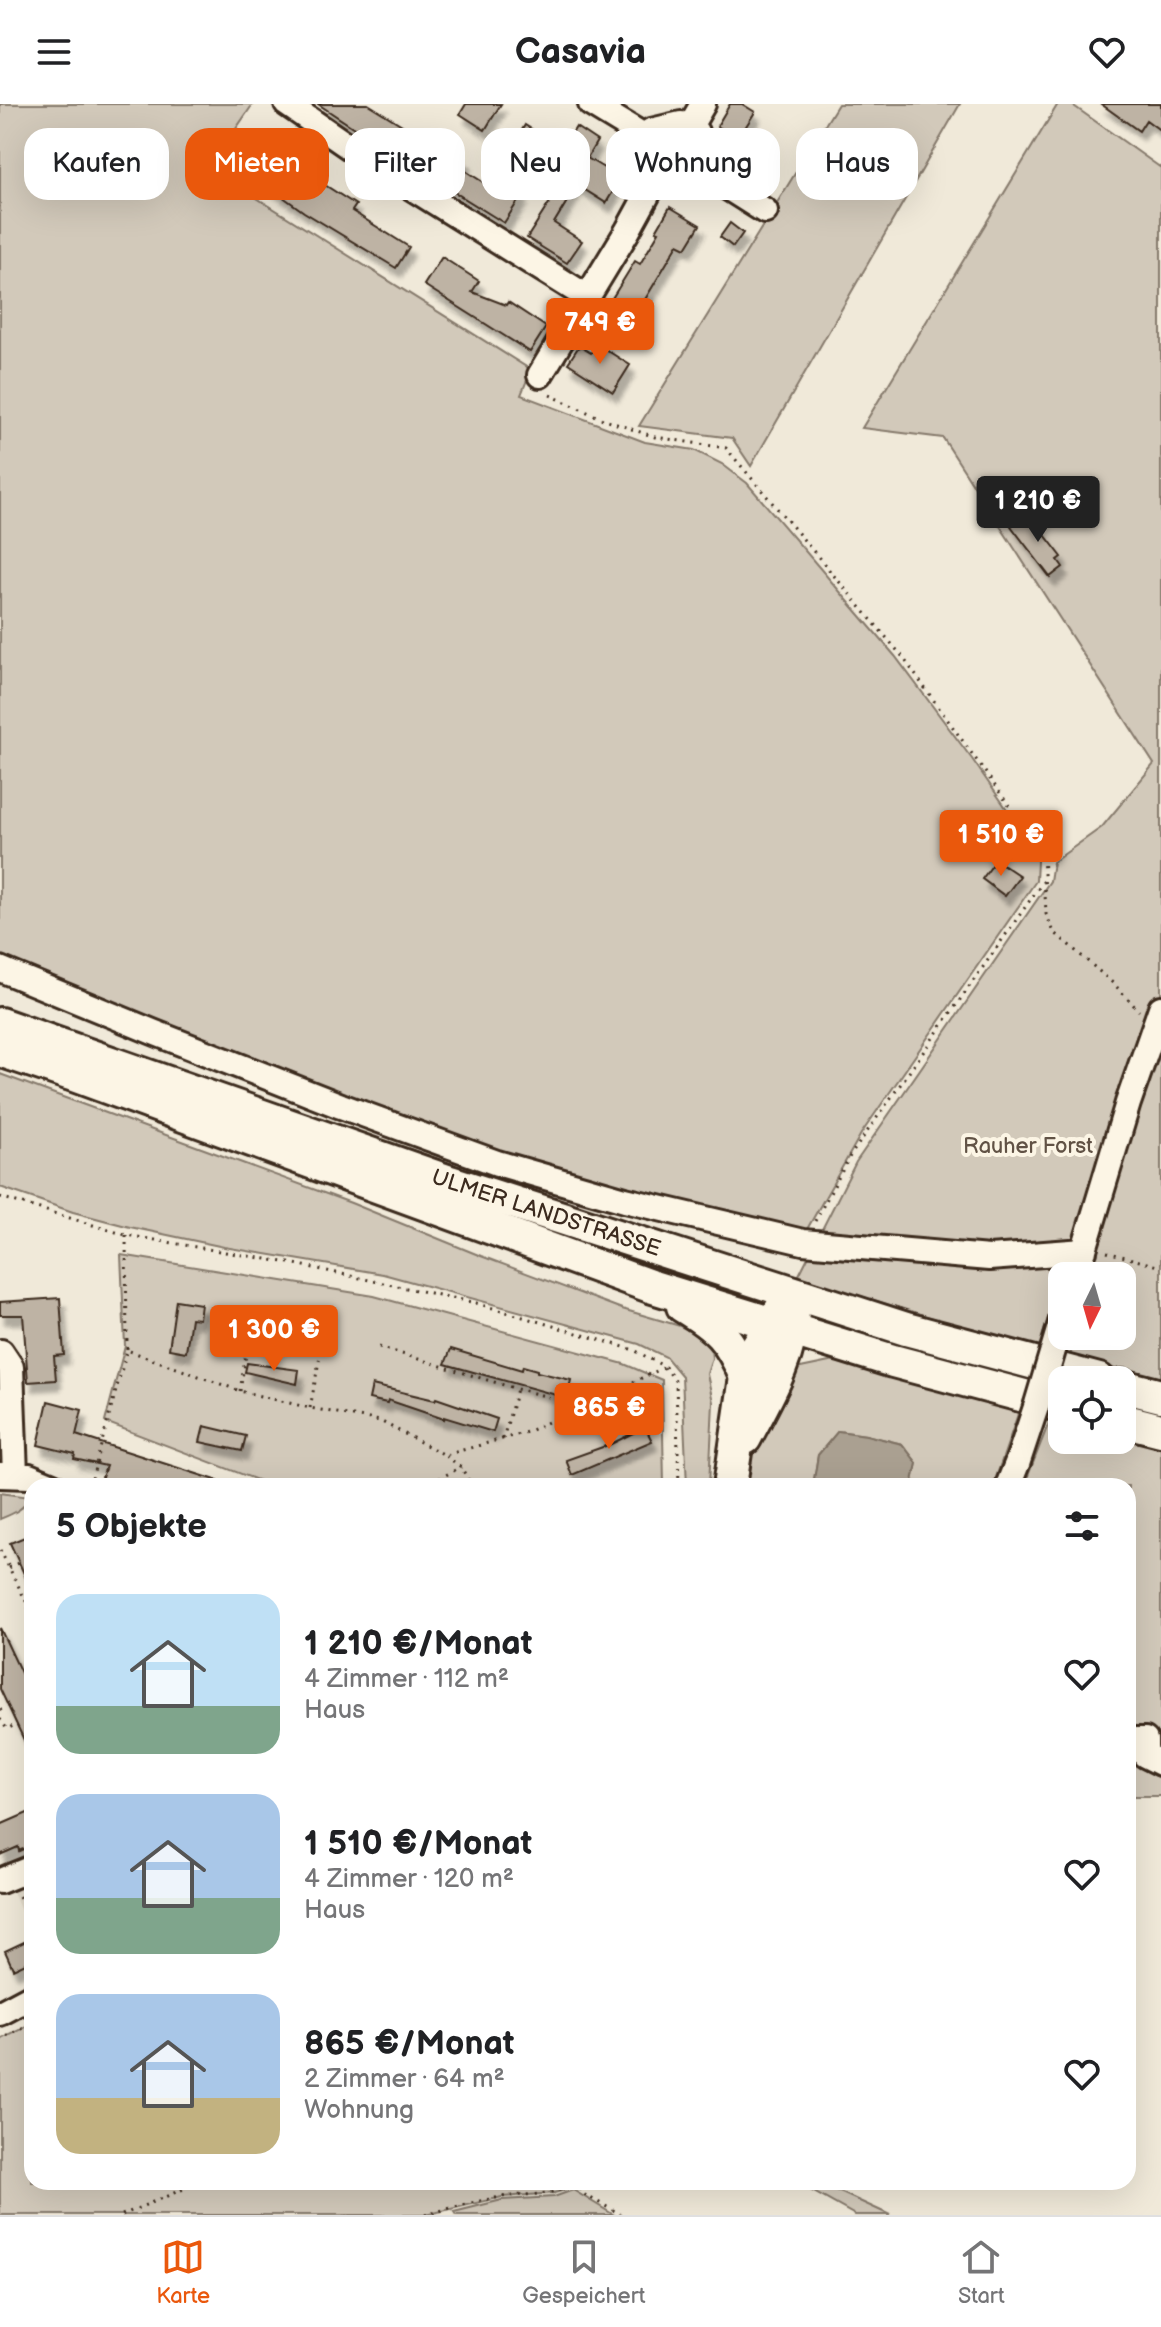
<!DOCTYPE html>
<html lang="de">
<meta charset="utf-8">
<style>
body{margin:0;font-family:"Balsamiq Sans",sans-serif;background:#f2f2f2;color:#202124;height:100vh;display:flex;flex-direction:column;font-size:30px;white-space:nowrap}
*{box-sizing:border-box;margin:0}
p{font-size:26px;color:#757577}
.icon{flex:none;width:44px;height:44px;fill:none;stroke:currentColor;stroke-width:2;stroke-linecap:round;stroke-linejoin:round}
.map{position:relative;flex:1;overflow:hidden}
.sheet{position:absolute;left:24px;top:1374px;width:1112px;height:712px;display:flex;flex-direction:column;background:#fff;border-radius:24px;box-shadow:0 8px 32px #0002}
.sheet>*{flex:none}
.top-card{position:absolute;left:24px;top:24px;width:1114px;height:72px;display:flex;gap:16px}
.needle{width:52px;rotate:185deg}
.tools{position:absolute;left:1048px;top:1158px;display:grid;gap:16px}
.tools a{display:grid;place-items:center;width:88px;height:88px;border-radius:16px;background:#fff;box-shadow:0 8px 32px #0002;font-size:40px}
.price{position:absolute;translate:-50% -68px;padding:0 18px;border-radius:8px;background:#ea580c;color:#fff;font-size:26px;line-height:52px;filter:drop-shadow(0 2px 4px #0008)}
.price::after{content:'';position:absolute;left:50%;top:48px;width:24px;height:18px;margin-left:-12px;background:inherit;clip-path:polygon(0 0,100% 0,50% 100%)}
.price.selected{background:#222;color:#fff}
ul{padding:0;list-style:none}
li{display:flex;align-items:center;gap:24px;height:200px;padding:0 32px}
li span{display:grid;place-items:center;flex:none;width:224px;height:160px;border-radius:24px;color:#555}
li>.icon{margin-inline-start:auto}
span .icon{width:96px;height:96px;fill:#fffc;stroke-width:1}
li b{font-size:34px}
h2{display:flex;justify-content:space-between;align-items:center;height:96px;padding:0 32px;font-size:34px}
.chip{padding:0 28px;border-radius:24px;background:#fff;box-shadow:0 8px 32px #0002;font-size:28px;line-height:72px}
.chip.selected{background:#ea580c;color:#fff}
header{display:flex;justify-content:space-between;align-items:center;height:104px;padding:0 32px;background:#fff;font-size:36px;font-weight:600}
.tabs{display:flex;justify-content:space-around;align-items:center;height:112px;border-top:2px solid #e0e0e0;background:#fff;font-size:22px;color:#757577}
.tabs a{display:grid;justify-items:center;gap:4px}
.tabs .selected{color:#ea580c}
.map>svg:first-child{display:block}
.built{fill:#e1d9c9}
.green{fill:#d2c9ba;stroke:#867a6c;stroke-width:2}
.water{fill:#aaa091;stroke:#7e7163;stroke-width:2}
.building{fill:#beb3a4;stroke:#3b2a1e;stroke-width:2;filter:url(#shadow)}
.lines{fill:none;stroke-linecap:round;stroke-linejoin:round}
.minor-casing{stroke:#3b2a1e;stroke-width:30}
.major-casing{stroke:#3b2a1e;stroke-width:38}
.path{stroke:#3b2a1e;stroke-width:3;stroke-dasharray:2 6;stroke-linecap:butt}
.minor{stroke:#fcf5e5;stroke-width:24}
.major{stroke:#fcf5e5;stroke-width:32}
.minor-bridge-casing{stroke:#3b2a1e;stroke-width:30;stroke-linecap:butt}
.minor-bridge{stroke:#fcf5e5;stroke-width:24}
.labels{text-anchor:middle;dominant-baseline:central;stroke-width:8;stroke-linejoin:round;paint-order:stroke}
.park-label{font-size:22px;fill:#615245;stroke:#fcf5e5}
.street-label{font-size:22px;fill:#3b2a1e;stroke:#fcf5e5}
</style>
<header><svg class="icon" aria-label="menu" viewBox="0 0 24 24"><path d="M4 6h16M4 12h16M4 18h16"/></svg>Casavia<svg class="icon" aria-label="heart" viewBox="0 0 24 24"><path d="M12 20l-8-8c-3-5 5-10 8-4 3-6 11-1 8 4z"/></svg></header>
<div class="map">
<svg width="1161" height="2111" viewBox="0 0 1161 2111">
<defs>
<filter id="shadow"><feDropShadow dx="5" dy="9" stdDeviation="2" flood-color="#0004"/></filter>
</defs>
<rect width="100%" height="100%" fill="#f0e9d9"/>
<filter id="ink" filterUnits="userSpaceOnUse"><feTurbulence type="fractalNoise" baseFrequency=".0125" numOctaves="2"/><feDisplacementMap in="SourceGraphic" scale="16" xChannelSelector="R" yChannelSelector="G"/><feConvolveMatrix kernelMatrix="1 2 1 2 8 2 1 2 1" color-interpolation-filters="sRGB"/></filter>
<g filter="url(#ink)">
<path class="built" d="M 32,1764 L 32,1834 L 7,1774 Z"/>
<path class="green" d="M 0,0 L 253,0 L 209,64 L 531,266 L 521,291 L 645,338 L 694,346 L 722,360 L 747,379 L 895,552 L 972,655 L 1034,744 L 1037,757 L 1036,777 L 861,1030 L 802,1134 L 562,1067 L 436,1026 L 0,858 Z
M 838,0 L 960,0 L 751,362 L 732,334 L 639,322 Z
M 1058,0 L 1071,0 L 1161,64 L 1161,1276 L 1069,1254 L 1076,1232 L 1122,1232 L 1122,1172 L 1062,1172 L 1062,1214 L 1049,1211 L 1038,1246 L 798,1173 L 856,1058 L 1050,777 L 1053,758 L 1102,723 L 1154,660 L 943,334 L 862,324 Z
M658 49a15 15 0 1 1 30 0a15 15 0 1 1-30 0Z
M 0,970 L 351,1099 L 481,1152 L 622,1205 L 680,1222 L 710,1237 L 712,1254 L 707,1270 L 713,1298 L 709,1382 L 687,1382 L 682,1272 L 666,1253 L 639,1240 L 383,1170 L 224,1143 L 130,1123 L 73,1108 L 0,1083 Z
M 121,1151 L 374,1192 L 624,1260 L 662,1276 L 664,1382 L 273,1382 L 105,1318 L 125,1242 Z
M 839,1256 L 1019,1307 L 993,1382 L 912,1382 L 917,1359 L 902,1340 L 866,1331 L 838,1327 L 818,1351 L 813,1382 L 743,1382 L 752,1346 L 796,1265 Z
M 1050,1316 L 1062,1319 L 1062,1336 L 1122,1336 L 1122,1333 L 1161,1343 L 1161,1692 L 1128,1692 L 1128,1382 L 1024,1382 Z
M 0,1389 L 30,1393 C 25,1405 12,1410 0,1415 Z
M 32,1920 L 32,2078 L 575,2078 L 565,2086 L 554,2089 L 502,2093 L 425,2111 L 0,2111 L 0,1936 Z
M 796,2078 L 818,2078 L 890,2111 L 855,2111 Z
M 573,2086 L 614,2111 L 456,2111 L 454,2108 L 502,2096 L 554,2093 Z"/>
<path class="water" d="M 838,1327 L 866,1331 L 902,1340 L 917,1359 L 912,1382 L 813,1382 L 818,1351 Z"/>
<path class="building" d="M 318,0 L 368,0 L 402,21 L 398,26 L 428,45 L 434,36 L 466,56 L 461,64 L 486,80 L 492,72 L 522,91 L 504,119 L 416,64 L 418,62 L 387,43 L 386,45 Z
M 466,0 L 501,0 L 485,26 L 460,10 Z
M 730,0 L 742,0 L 755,8 L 738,35 L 717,22 Z
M 1101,0 L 1161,0 L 1161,27 L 1146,16 L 1139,27 Z
M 525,21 L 554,39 L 542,59 L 513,41 Z
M 576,23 L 597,37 L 587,54 L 621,74 L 606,99 L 577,81 L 554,119 L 582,137 L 567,159 L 527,134 L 578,54 L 562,46 Z
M 255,41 L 283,60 L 297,41 L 310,50 L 300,65 L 356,101 L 352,107 L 409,143 L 396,164 L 304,108 L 240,62 Z
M 739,41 L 755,51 L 746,66 L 730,55 Z
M 670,103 L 700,121 L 686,144 L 678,140 L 631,219 L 625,215 L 619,226 L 603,216 L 609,205 L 606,204 L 635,157 L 640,160 L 659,128 L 656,127 Z
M 730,119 L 743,129 L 733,143 L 720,133 Z
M 442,153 L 479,177 L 472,188 L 506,201 L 508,198 L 546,223 L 530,248 L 424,181 Z
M 597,240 L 630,261 L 613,288 L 568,259 L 579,242 L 591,249 Z
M 1028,409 L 1062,453 L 1058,456 L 1063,463 L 1050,473 L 1011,422 Z
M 996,756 L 1020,772 L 1005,792 L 982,775 Z
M 60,1194 L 64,1251 L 54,1252 L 56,1276 L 28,1278 L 23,1211 L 0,1211 L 0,1198 Z
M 176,1196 L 201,1200 L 199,1215 L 191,1214 L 186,1248 L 169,1245 Z
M 451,1245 L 522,1266 L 523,1262 L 537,1266 L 537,1268 L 571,1276 L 567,1294 L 445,1260 Z
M 247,1259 L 299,1266 L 297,1280 L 245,1268 Z
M 372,1281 L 435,1296 L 436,1294 L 497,1315 L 493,1328 L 444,1313 L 444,1315 L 388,1296 L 387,1299 L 369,1295 Z
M 48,1297 L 82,1306 L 76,1331 L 225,1379 L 224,1382 L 129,1382 L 116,1378 L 114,1382 L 99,1382 L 106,1362 L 74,1355 L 75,1350 L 38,1341 Z
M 204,1322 L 246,1332 L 242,1347 L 200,1338 Z
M 645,1323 L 652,1337 L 572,1371 L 566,1356 L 611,1340 Z
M 32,1430 L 32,1487 L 10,1439 Z
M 0,1524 L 22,1571 L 32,1566 L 32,1653 L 0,1585 Z
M 32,1707 L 32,1741 L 19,1747 L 18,1743 L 0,1751 L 0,1721 Z
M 26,1837 L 32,1851 L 32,1856 L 13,1865 L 5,1847 Z"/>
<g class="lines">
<defs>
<path id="minor" d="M 287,0 L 371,58 L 587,193
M 591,0 L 647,34
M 681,20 L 696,28 L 701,57 L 692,71 L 666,77 L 650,69 L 643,40 L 651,27 Z
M 689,24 L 703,0
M 697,64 L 765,107
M 540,271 L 628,126 L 657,73
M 0,865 L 153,928 L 341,1002 L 497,1059 L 625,1096 L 803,1138 L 989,1154 L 1084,1147
M 1076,1172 L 1128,999 L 1161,904
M 1,1248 L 11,1263 L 15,1371
M 0,1371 L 29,1372 L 53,1382
M 1008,1382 L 1018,1357
M 1128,1636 L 1145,1636 L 1145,1651 L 1161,1659
M 0,1777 L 32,1764
M 0,1909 L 32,1892"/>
<g id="major">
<path id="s1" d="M 0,920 L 450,1078 L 906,1225 L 1099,1276"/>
<path d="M 0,946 L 71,970 L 650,1182 L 893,1257 L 1062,1302"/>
<path d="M 683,1202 C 718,1223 730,1235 746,1273"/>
<path d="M 1122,1282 L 1161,1292"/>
<path d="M 1122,1316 L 1161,1326"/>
<path d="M 745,1334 C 766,1294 791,1254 793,1208"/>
<path d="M 730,1382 L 746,1273 L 757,1244 L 782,1204"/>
</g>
</defs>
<use href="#minor" class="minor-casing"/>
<use href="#major" class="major-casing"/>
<path class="path" d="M 550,291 L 605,316 L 655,333 L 726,344 L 902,552 L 1043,749 L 1046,810 L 1054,828 L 1115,881 L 1139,907
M 0,1093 L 126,1131 L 295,1160 L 476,1199 L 634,1246 L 665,1263 L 676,1278 L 679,1382
M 815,1117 L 850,1052 L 1045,775
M 126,1131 L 127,1246
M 1107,1148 L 1161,1163
M 379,1243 L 517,1285 L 549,1293
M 240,1287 L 250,1225
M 310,1304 L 324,1231
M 503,1335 L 517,1285
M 446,1352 L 461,1363 L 472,1382
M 72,1375 L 82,1382
M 90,1382 L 127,1246 L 240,1287 L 310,1304 L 380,1317 L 445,1351 L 527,1328 L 665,1263
M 425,1382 L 461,1363
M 0,1446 L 26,1497 L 32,1515
M 9,1464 L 18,1459
M 0,1606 L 8,1602
M 0,1615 L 7,1625 L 17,1620
M 19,1792 L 26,1805 L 30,1834
M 0,1936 L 32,1920
M 575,2078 L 583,2090 L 622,2111
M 122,2111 L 200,2078
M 425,2111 C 450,2104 476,2097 501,2093 C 526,2089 553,2094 575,2078"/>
<use href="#minor" class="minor"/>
<use href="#major" class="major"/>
<defs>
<path id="minor-bridge" d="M 1018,1357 L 1037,1300 L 1062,1216"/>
</defs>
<use href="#minor-bridge" class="minor-bridge-casing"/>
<use href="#minor-bridge" class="minor-bridge"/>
</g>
</g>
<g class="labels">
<g class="park-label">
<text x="1028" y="1042">Rauher Forst</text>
</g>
<g class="street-label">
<text stroke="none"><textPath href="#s1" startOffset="578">ULMER LANDSTRASSE</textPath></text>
</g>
</g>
</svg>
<div class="tools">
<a><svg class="needle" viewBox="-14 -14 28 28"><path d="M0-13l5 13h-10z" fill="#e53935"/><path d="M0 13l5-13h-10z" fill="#757577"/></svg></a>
<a><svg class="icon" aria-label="locate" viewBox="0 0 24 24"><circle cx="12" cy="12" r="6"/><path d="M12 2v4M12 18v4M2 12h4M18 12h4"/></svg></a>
</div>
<b class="price" style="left:600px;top:262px">749 €</b>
<b class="price selected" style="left:1038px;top:440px">1 210 €</b>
<b class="price" style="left:1001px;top:774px">1 510 €</b>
<b class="price" style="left:274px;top:1269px">1 300 €</b>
<b class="price" style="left:609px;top:1347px">865 €</b>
<div class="top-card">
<a class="chip">Kaufen</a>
<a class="chip selected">Mieten</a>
<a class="chip">Filter</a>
<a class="chip">Neu</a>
<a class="chip">Wohnung</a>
<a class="chip">Haus</a>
</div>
<section class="sheet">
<h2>5 Objekte<svg class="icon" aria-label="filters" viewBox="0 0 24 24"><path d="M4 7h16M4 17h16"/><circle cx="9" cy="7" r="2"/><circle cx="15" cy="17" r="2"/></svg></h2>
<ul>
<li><span style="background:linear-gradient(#bfe0f5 70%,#7fa58c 0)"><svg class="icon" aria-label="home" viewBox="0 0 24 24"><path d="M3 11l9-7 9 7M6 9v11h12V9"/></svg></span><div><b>1 210 €/Monat</b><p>4 Zimmer · 112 m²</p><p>Haus</p></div><svg class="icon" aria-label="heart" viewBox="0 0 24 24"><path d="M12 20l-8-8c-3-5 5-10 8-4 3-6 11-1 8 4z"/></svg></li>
<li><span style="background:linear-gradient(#a9c7e8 65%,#7fa58c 0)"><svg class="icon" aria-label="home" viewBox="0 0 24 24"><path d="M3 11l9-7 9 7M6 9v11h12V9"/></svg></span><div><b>1 510 €/Monat</b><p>4 Zimmer · 120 m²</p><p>Haus</p></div><svg class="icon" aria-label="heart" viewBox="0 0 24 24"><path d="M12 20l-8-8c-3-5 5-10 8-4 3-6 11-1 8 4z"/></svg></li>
<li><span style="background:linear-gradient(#a9c7e8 65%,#c2b280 0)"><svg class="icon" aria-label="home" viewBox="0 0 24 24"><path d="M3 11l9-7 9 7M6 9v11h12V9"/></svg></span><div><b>865 €/Monat</b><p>2 Zimmer · 64 m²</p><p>Wohnung</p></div><svg class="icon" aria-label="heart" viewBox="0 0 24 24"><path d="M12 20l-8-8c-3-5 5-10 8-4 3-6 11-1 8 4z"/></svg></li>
</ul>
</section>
</div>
<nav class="tabs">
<a class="selected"><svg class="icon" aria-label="map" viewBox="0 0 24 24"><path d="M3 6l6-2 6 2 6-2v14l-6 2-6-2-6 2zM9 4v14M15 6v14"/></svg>Karte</a>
<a><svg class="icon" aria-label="saved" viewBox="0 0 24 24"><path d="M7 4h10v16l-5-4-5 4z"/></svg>Gespeichert</a>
<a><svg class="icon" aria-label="home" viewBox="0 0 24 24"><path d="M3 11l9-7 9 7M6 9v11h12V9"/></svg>Start</a>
</nav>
